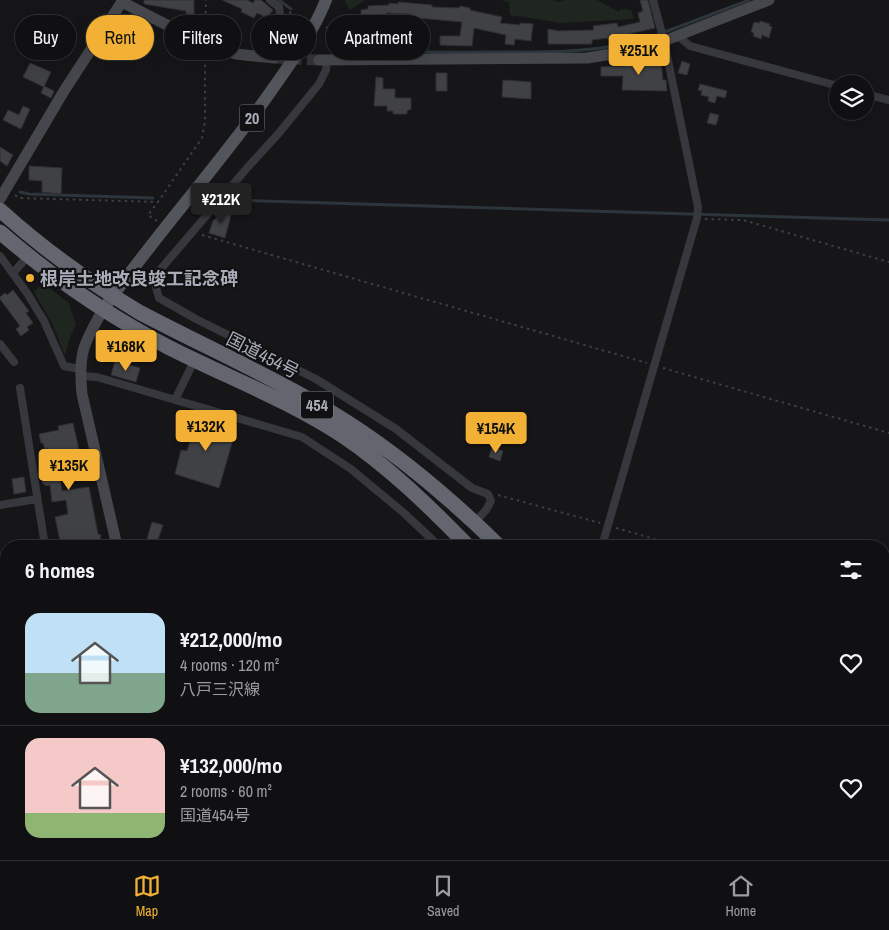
<!DOCTYPE html>
<meta charset="utf-8">
<style>
body{margin:0;font-family:"Archivo Narrow","Noto Sans JP",sans-serif;background:#1e1e20;color:#f1f3f6;height:100vh;display:flex;flex-direction:column;font-size:19px;white-space:nowrap}
*{box-sizing:border-box;margin:0}
p{font-size:16px;color:#9c9d9f}
.icon{flex:none;width:28px;height:28px;fill:none;stroke:currentColor;stroke-width:2;stroke-linecap:round;stroke-linejoin:round}
.map{position:relative;flex:1;overflow:hidden}
.panel{position:absolute;left:0px;top:540px;width:890px;height:320px;display:flex;flex-direction:column;background:#101012;border-radius:20px 20px 0 0;box-shadow:0 5px 20px #0002,0 0 0 1px #303032}
.panel>*{flex:none}
.top-card{position:absolute;left:15px;top:15px;width:500px;height:45px;display:flex;gap:10px}
.buttons{position:absolute;left:829px;top:75px;display:grid;gap:10px}
.buttons a{display:grid;place-items:center;width:45px;height:45px;border-radius:50%;background:#101012;box-shadow:0 5px 20px #0002,0 0 0 1px #303032;font-size:25px}
.price{position:absolute;translate:-50% -42px;padding:0 11px;border-radius:5px;background:#f2b134;color:#111;font-size:16px;line-height:32px;filter:drop-shadow(0 1px 2px #0008)}
.price::after{content:'';position:absolute;left:50%;top:30px;width:15px;height:11px;margin-left:-8px;background:inherit;clip-path:polygon(0 0,100% 0,50% 100%)}
.price.on{background:#222;color:#fff}
ul{padding:0;list-style:none}
li{display:flex;align-items:center;gap:15px;height:125px;padding:0 25px}
li+li{border-top:1px solid #303032}
li span{display:grid;place-items:center;flex:none;width:140px;height:100px;border-radius:15px;color:#555}
li>.icon{margin-inline-start:auto}
span .icon{width:60px;height:60px;fill:#fffc;stroke-width:1}
li b{font-size:21px}
h2{display:flex;justify-content:space-between;align-items:center;height:60px;padding:0 25px;font-size:21px}
.chip{padding:0 18px;border-radius:22px;background:#101012;box-shadow:0 5px 20px #0002,0 0 0 1px #303032;font-size:18px;line-height:45px}
.chip.on{background:#f2b134;color:#111}
.tab-bar{display:flex;justify-content:space-around;align-items:center;height:70px;border-top:1px solid #303032;background:#101012;font-size:14px;color:#9c9d9f}
.tab-bar a{display:grid;justify-items:center;gap:2px}
.tab-bar .on{color:#f2b134}
.map>svg:first-child{display:block}
.built{fill:#222225}
.green{fill:#1e261f}
.lines{fill:none;stroke-linecap:round;stroke-linejoin:round}
.stream{stroke:#2c353c;stroke-width:3}
.building{fill:#404145;stroke:#303034}
.secondary-tunnel{stroke:#333438;stroke-width:11;stroke-dasharray:11 5.5;stroke-linecap:butt}
.path{stroke:#3d3f44;stroke-width:2;stroke-dasharray:2.5 4;stroke-linecap:butt}
.street{stroke:#37383d;stroke-width:8}
.secondary{stroke:#45474d;stroke-width:11}
.primary{stroke:#53555c;stroke-width:12}
.highway{stroke:#63666e;stroke-width:15}
.poi-dot{fill:#f2b134;stroke:#111113;stroke-width:2}
.labels{text-anchor:middle;dominant-baseline:central;stroke-width:4.5;stroke-linejoin:round;paint-order:stroke}
.shield{fill:#111113;stroke:#7b7e86;stroke-width:1}
.shield-label{font-size:16px;font-weight:bold;fill:#a8adb8}
.poi-label{font-size:18px;font-weight:bold;fill:#a8adb8;stroke:#111113;text-anchor:start}
.street-label{font-size:18px;fill:#a8adb8;stroke:#111113}
</style>
<div class="map">
<svg width="889" height="860" viewBox="0 0 889 860">
<rect width="100%" height="100%" fill="#161618"/>
<path class="built" d="M 453,854 L 518,854 L 539,860 L 452,860 Z"/>
<path class="green" d="M 346,0 L 365,0 L 350,10 L 345,3 Z
M 501,0 L 552,0 L 559,2 L 564,0 L 597,0 L 619,12 L 621,9 L 631,10 L 634,19 L 561,23 L 510,15 L 509,2 Z
M 43,283 L 69,303 L 76,325 L 70,337 L 65,356 L 53,325 L 34,292 Z
M 350,854 L 441,854 L 439,860 L 352,860 Z"/>
<g class="lines">
<path class="stream" d="M 279,0 L 291,9
M 343,31 C 362,39 382,46 402,49 C 429,54 458,52 486,52 C 541,52 596,54 649,38 L 749,0
M 20,192 L 29,194 L 153,198
M 230,200 L 889,220"/>
</g>
<path class="building" d="M 144,0 L 194,0 L 194,14 L 186,14 L 186,11 L 144,4 Z
M 222,0 L 247,0 L 253,3 L 255,0 L 261,0 L 273,10 L 267,18 L 257,13 L 254,18 L 241,12 L 242,9 Z
M 640,0 L 648,0 L 655,28 L 615,37 L 615,39 L 608,40 L 608,38 L 592,40 L 592,44 L 548,44 L 548,29 L 559,31 L 594,30 L 593,26 L 617,23 L 618,27 L 640,22 L 638,13 L 643,11 Z
M 398,2 L 432,5 L 432,7 L 459,8 L 460,6 L 470,8 L 470,10 L 474,11 L 502,17 L 500,23 L 520,25 L 520,23 L 533,24 L 531,41 L 515,39 L 514,45 L 505,44 L 506,35 L 474,28 L 472,46 L 440,45 L 440,36 L 460,36 L 462,22 L 418,18 L 418,23 L 409,22 L 410,14 L 386,13 L 386,26 L 372,28 L 372,27 L 361,27 L 361,10 L 368,9 L 368,6 L 389,5 L 389,3 L 398,4 Z
M 222,20 L 235,25 L 231,37 L 226,35 L 225,37 L 209,34 L 209,25 L 220,26 Z
M 760,21 L 770,24 L 769,26 L 772,27 L 769,38 L 762,35 L 761,39 L 753,36 L 754,33 L 751,32 L 754,22 L 759,23 Z
M 682,61 L 690,64 L 687,75 L 678,73 Z
M 640,62 L 641,64 L 661,62 L 663,80 L 666,80 L 667,91 L 622,90 L 623,76 L 601,76 L 601,67 L 625,66 L 624,65 Z
M 30,63 L 51,72 L 44,87 L 23,77 Z
M 436,73 L 447,73 L 447,91 L 436,91 Z
M 376,77 L 383,78 L 383,89 L 395,89 L 395,98 L 411,98 L 411,109 L 407,111 L 407,114 L 393,114 L 393,111 L 387,111 L 387,106 L 374,106 Z
M 503,80 L 531,82 L 531,99 L 502,97 Z
M 700,84 L 727,91 L 725,98 L 717,96 L 715,103 L 708,101 L 709,97 L 701,95 L 702,91 L 698,90 Z
M 44,86 L 54,91 L 51,98 L 41,93 Z
M 23,106 L 30,109 L 21,129 L 3,120 L 8,110 L 19,115 Z
M 710,113 L 719,115 L 716,125 L 707,123 Z
M 0,147 L 13,155 L 7,166 L 0,161 Z
M 29,166 L 62,168 L 61,194 L 42,192 L 42,181 L 29,180 Z
M 222,212 L 231,215 L 225,238 L 209,233 L 213,221 Z
M 13,290 L 29,311 L 26,313 L 33,323 L 27,327 L 29,330 L 21,336 L 16,329 L 20,326 L 0,299 L 0,297 L 5,293 L 7,295 Z
M 115,361 L 140,368 L 136,382 L 111,375 Z
M 191,415 L 236,429 L 219,488 L 175,474 L 181,450 L 187,451 L 194,429 L 188,427 Z
M 73,423 L 79,450 L 63,454 L 65,470 L 59,471 L 62,491 L 89,487 L 98,534 L 101,535 L 99,546 L 73,542 L 74,546 L 61,546 L 55,517 L 68,514 L 66,500 L 52,502 L 50,485 L 45,486 L 45,484 L 43,484 L 41,472 L 52,470 L 47,448 L 45,449 L 43,443 L 41,443 L 39,434 L 59,430 L 58,426 Z
M 492,447 L 503,451 L 500,461 L 489,457 Z
M 24,477 L 26,492 L 14,494 L 12,479 Z
M 152,522 L 163,525 L 156,545 L 146,542 Z"/>
<g class="lines">
<path class="secondary-tunnel" d="M 274,58 L 319,60"/>
<path class="path" d="M 289,12 L 304,21
M 326,27 L 339,34
M 205,33 L 206,0
M 15,195 L 20,198 L 158,202 L 202,138 L 205,121 L 205,55
M 705,219 L 743,220 L 889,262
M 157,221 L 148,215 L 158,202
M 202,235 L 647,363
M 663,368 L 889,433
M 498,495 L 600,523
M 616,528 L 679,546
M 884,607 L 889,609
M 884,728 L 889,710
M 884,780 L 889,782
M 542,856 L 558,860
M 846,860 L 848,854"/>
<path class="street" d="M 678,36 L 690,46 L 838,86
M 346,38 L 378,50 L 392,59
M 257,57 L 280,14 L 279,7 L 270,0
M 327,60 L 326,70 L 319,84 L 279,133 L 247,168 L 154,277 L 154,280 L 159,298 L 196,319 L 316,379 L 396,429 L 472,488 L 488,494 L 491,501 L 486,510 L 475,522
M 865,94 L 889,100
M 0,256 L 27,293 L 44,321 L 64,366 L 80,369
M 13,273 L 28,256
M 0,344 L 14,362
M 80,376 L 97,377 L 302,437 L 351,469 L 404,513 L 439,546
M 20,388 L 45,546
M 175,400 L 195,359
M 0,505 L 37,499
M 602,546 L 697,218 L 698,207 L 664,41 L 653,0
M 0,576 L 6,575
M 0,708 L 6,707
M 19,854 L 20,860
M 103,854 L 105,860
M 277,854 L 279,860
M 346,854 L 348,860
M 529,854 L 535,855
M 649,854 L 651,860
M 721,854 L 723,860
M 55,860 L 92,854
M 445,860 L 447,854"/>
<path class="secondary" d="M 122,2 L 204,44 L 236,54 L 274,58
M 319,60 L 587,58 L 625,52 L 664,41 L 769,0
M 0,199 L 64,91 L 123,0
M 103,310 C 83,344 78,354 82,394 L 117,546
M 0,729 L 6,775
M 0,793 L 6,792
M 192,854 L 194,860"/>
<path class="primary" d="M 107,304 C 158,232 218,166 269,94 C 290,64 312,35 326,0"/>
<path class="highway" d="M 0,210 C 43,249 89,282 139,312 C 209,349 283,381 350,424 C 404,459 453,501 499,546
M 0,232 C 52,277 107,315 168,347 C 227,377 288,400 343,436 C 389,467 430,507 468,546
M 669,854 L 671,860
M 693,854 L 695,860"/>
</g>
<circle class="poi-dot" cx="30" cy="278" r="5"/>
<g class="labels">
<g class="shield">
<rect x="239.5" y="104.5" width="25" height="27" rx="4"/>
<rect x="301" y="391.5" width="32" height="27" rx="4"/>
</g>
<g class="shield-label">
<text x="252" y="118">20</text>
<text x="317" y="405">454</text>
</g>
<g class="poi-label">
<text x="40" y="278">根岸土地改良竣工記念碑</text>
</g>
<g class="street-label">
<text transform="translate(263 355) rotate(27)">国道454号</text>
</g>
</g>
</svg>
<div class="buttons">
<a><svg class="icon" aria-label="layers" viewBox="0 0 24 24"><path d="M12 4l9 5-9 5-9-5zM3 14l9 5 9-5"/></svg></a>
</div>
<b class="price" style="left:639px;top:76px">¥251K</b>
<b class="price on" style="left:221px;top:225px">¥212K</b>
<b class="price" style="left:126px;top:372px">¥168K</b>
<b class="price" style="left:206px;top:452px">¥132K</b>
<b class="price" style="left:496px;top:454px">¥154K</b>
<b class="price" style="left:69px;top:491px">¥135K</b>
<div class="top-card">
<a class="chip">Buy</a>
<a class="chip on">Rent</a>
<a class="chip">Filters</a>
<a class="chip">New</a>
<a class="chip">Apartment</a>
</div>
<section class="panel">
<h2>6 homes<svg class="icon" aria-label="filters" viewBox="0 0 24 24"><path d="M4 7h16M4 17h16"/><circle cx="9" cy="7" r="2"/><circle cx="15" cy="17" r="2"/></svg></h2>
<ul>
<li><span style="background:linear-gradient(#bfe0f5 60%,#7fa58c 0)"><svg class="icon" aria-label="home" viewBox="0 0 24 24"><path d="M3 11l9-7 9 7M6 9v11h12V9"/></svg></span><div><b>¥212,000/mo</b><p>4 rooms · 120 m²</p><p>八戸三沢線</p></div><svg class="icon" aria-label="heart" viewBox="0 0 24 24"><path d="M12 20l-8-8c-3-5 5-10 8-4 3-6 11-1 8 4z"/></svg></li>
<li><span style="background:linear-gradient(#f6c9c9 75%,#8fb573 0)"><svg class="icon" aria-label="home" viewBox="0 0 24 24"><path d="M3 11l9-7 9 7M6 9v11h12V9"/></svg></span><div><b>¥132,000/mo</b><p>2 rooms · 60 m²</p><p>国道454号</p></div><svg class="icon" aria-label="heart" viewBox="0 0 24 24"><path d="M12 20l-8-8c-3-5 5-10 8-4 3-6 11-1 8 4z"/></svg></li>
</ul>
</section>
</div>
<nav class="tab-bar">
<a class="on"><svg class="icon" aria-label="map" viewBox="0 0 24 24"><path d="M3 6l6-2 6 2 6-2v14l-6 2-6-2-6 2zM9 4v14M15 6v14"/></svg>Map</a>
<a><svg class="icon" aria-label="saved" viewBox="0 0 24 24"><path d="M7 4h10v16l-5-4-5 4z"/></svg>Saved</a>
<a><svg class="icon" aria-label="home" viewBox="0 0 24 24"><path d="M3 11l9-7 9 7M6 9v11h12V9"/></svg>Home</a>
</nav>
